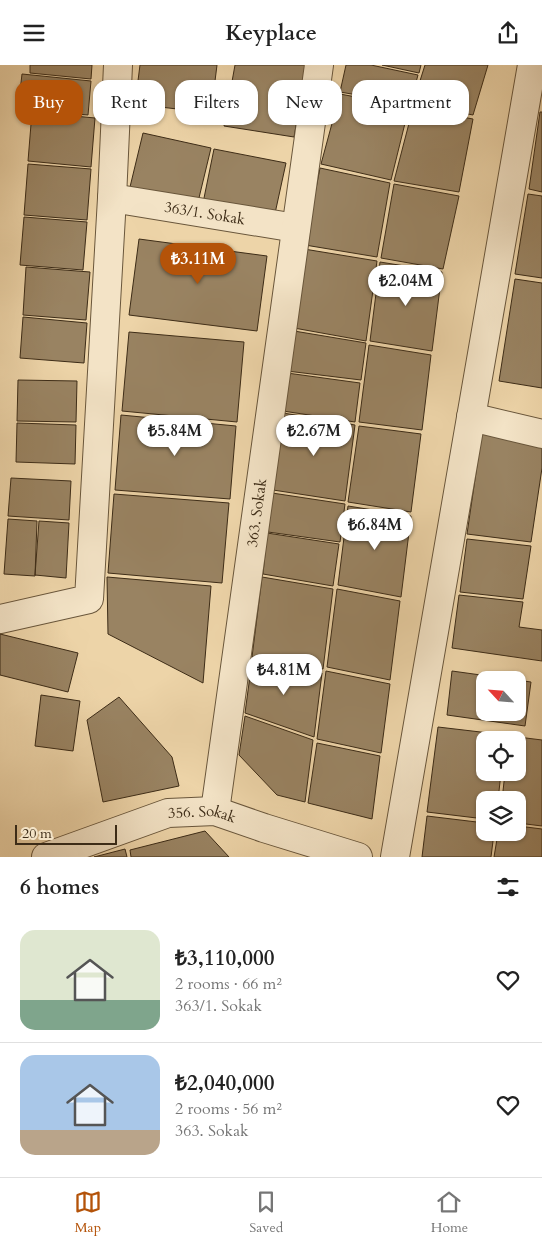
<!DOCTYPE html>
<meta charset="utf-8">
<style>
body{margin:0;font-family:Cardo,serif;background:#f2f2f2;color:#222;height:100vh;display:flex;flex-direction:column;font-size:19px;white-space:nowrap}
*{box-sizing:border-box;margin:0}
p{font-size:16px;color:#767676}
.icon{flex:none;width:28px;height:28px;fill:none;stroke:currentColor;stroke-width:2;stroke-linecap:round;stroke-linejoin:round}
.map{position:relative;height:792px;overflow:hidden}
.panel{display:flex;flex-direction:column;background:#fff;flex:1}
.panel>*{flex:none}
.guide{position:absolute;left:15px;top:15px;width:512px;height:45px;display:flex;gap:10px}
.needle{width:32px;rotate:296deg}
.tools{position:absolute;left:476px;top:606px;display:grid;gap:10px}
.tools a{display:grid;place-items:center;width:50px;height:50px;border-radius:10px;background:#fff;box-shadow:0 1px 4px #0004;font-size:25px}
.scale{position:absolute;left:15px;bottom:12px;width:102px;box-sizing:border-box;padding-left:5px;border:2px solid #3d2c17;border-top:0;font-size:14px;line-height:18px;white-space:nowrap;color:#3d2c17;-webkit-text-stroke:4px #f3e3c6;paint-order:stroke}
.price{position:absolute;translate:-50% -42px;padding:0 11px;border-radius:18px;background:#fff;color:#222;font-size:16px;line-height:32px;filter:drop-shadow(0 1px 2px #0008)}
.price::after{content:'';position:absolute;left:50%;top:30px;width:15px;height:11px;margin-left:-8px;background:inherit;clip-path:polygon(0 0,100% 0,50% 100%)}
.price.current{background:#b45309;color:#fff}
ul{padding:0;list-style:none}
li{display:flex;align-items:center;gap:15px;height:125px;padding:0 20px}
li+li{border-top:1px solid #e0e0e0}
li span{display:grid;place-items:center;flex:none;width:140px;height:100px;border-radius:15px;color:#555}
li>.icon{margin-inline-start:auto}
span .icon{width:60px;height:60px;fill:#fffc;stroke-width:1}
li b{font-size:21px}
h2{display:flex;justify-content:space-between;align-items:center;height:60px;padding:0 20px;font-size:21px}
.tag{padding:0 18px;border-radius:15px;background:#fff;box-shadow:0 1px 4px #0004;font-size:18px;line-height:45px}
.tag.current{background:#b45309;color:#fff}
header{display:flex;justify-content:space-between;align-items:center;height:65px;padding:0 20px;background:#fff;font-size:22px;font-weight:800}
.tabs{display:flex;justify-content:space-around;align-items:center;height:70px;border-top:1px solid #e0e0e0;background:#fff;font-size:14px;color:#767676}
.tabs a{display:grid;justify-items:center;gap:2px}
.tabs .current{color:#b45309}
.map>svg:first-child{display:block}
.building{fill:#998362;stroke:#3d2c17;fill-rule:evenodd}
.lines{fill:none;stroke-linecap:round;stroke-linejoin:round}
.minor-casing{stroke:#69563b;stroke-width:30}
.minor{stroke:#f3e3c6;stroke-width:28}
.labels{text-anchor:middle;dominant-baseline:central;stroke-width:4.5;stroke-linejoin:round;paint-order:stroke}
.street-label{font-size:15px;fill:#3d2c17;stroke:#f3e3c6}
</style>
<header><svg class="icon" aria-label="menu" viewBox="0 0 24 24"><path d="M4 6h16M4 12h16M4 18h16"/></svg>Keyplace<svg class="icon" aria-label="share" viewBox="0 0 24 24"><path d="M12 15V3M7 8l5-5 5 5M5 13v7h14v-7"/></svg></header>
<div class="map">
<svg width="542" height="792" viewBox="0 0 542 792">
<rect width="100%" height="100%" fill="#edd4a8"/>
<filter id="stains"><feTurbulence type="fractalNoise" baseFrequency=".004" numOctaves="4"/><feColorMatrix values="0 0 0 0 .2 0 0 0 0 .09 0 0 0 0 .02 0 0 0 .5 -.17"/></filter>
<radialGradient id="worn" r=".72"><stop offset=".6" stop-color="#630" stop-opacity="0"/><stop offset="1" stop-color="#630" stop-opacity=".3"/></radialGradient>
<path class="building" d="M 30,0 L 92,0 L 91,14 L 30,8 Z
M 140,0 L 217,0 L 211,48 L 135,39 Z
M 235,0 L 307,0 L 294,72 L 224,61 Z
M 346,0 L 371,0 L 418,10 L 410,39 L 340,27 Z
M 382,0 L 421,0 L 419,8 Z
M 425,0 L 488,0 L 473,50 L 413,38 Z
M 22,9 L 91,16 L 88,50 L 18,44 Z
M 340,29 L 409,42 L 391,115 L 321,99 Z
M 413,43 L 473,54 L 459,127 L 394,116 Z
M 32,47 L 95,53 L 91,102 L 28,96 Z
M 540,47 L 542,47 L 542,127 L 529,124 Z
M 143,68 L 211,83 L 198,137 L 130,122 Z
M 214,84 L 286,98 L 274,153 L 203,138 Z
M 28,99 L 91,104 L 87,155 L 24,150 Z
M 320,103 L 390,118 L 377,192 L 305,180 Z
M 394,119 L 459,131 L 443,204 L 381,193 Z
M 528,129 L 542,131 L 542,213 L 515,209 Z
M 24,152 L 87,157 L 83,205 L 20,200 Z
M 139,174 L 267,191 L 257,266 L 129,250 Z
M 304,184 L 377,196 L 366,276 L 294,263 Z
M 380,197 L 442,207 L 432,286 L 370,276 Z
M 26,202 L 90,207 L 86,255 L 23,250 Z
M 515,214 L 542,218 L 542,323 L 499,316 Z
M 23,252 L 87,258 L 84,298 L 20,293 Z
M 294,266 L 366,278 L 361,315 L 287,306 Z
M 129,267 L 244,277 L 237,357 L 122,346 Z
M 369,280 L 431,290 L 422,365 L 359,357 Z
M 287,308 L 360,318 L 355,357 L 283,346 Z
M 18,315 L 77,316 L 76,357 L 17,356 Z
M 283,348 L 355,360 L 345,436 L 273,425 Z
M 121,350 L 236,361 L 230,434 L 115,425 Z
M 17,358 L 76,360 L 75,399 L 16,397 Z
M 359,361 L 421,369 L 411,447 L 348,437 Z
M 482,366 L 542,374 L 542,403 L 531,477 L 467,469 Z
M 11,413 L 71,416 L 69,455 L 8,451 Z
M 272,428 L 345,439 L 340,477 L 268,467 Z
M 114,429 L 229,438 L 222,518 L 108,508 Z
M 348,441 L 411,451 L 401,532 L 338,520 Z
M 8,454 L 37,456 L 35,511 L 4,509 Z
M 39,456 L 69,458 L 66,513 L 35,510 Z
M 267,468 L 339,479 L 333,521 L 263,509 Z
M 467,474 L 531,481 L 523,534 L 460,527 Z
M 107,512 L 211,521 L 203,618 L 108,569 Z
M 262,512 L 333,524 L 323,604 L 252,592 Z
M 337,524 L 400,536 L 390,615 L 327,602 Z
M 459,530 L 523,537 L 519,562 L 542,565 L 542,596 L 452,583 Z
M 0,569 L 78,588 L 68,627 L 0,610 Z
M 252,596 L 322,608 L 314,672 L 245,648 Z
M 326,606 L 390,619 L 381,688 L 317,674 Z
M 452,606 L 531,617 L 525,661 L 447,650 ZM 485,615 L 518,615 L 518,648 L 485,648 Z
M 41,630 L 80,636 L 73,686 L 35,681 Z
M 119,632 L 172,692 L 179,721 L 103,737 L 87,655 Z
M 245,651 L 313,675 L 305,737 L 277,730 L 239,690 Z
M 438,662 L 506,670 L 505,675 L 485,675 L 485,708 L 501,708 L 498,735 L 485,735 L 485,754 L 427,747 Z
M 510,671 L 542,675 L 542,761 L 518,758 L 518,735 L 502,735 L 505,708 L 518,708 L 518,675 L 509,675 Z
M 317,678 L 380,691 L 372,754 L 308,738 Z
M 427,751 L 485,758 L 485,768 L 494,768 L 491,792 L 422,792 Z
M 518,761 L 542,764 L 542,792 L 494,792 L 498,768 L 518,768 Z
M 205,766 L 229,792 L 131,792 L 130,785 Z
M 125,784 L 127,792 L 94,792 Z"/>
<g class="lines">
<defs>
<g id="minor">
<path id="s1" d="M 112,133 L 296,163"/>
<path d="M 471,352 L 542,369"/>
<path d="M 0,554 L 89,534 L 112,133 L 118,0"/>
<path id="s2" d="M 215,746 L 319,0"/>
<path id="s3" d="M 46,792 L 168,748 L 215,746 L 264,763 L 358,792"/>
<path d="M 395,792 L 532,0"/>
</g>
</defs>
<use href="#minor" class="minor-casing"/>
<use href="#minor" class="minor"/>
</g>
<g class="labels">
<g class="street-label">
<text stroke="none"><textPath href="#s1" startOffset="94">363/1. Sokak</textPath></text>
<text stroke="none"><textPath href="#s2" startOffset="301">363. Sokak</textPath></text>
<text stroke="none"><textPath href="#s3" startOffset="164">356. Sokak</textPath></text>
</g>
</g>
<rect width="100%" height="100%" filter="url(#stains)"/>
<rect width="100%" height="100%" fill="url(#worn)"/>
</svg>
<div class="tools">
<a><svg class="needle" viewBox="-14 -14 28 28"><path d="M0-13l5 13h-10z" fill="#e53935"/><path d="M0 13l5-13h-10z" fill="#767676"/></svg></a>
<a><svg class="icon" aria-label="locate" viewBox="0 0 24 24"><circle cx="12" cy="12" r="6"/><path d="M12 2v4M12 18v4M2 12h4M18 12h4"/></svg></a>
<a><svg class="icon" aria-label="layers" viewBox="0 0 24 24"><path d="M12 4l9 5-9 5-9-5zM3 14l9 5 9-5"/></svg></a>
</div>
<div class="scale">20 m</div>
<b class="price current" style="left:198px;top:220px">₺3.11M</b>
<b class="price" style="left:406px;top:242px">₺2.04M</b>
<b class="price" style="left:175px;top:392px">₺5.84M</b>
<b class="price" style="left:314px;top:392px">₺2.67M</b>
<b class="price" style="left:375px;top:486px">₺6.84M</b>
<b class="price" style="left:284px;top:631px">₺4.81M</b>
<div class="guide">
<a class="tag current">Buy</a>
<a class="tag">Rent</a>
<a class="tag">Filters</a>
<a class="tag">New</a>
<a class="tag">Apartment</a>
</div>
</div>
<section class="panel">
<h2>6 homes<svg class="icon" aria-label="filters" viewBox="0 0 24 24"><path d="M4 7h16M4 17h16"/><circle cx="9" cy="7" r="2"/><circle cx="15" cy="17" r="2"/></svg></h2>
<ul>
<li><span style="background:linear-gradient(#dfe7d0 70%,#7fa58c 0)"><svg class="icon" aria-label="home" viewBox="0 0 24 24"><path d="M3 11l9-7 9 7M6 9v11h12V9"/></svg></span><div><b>₺3,110,000</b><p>2 rooms · 66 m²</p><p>363/1. Sokak</p></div><svg class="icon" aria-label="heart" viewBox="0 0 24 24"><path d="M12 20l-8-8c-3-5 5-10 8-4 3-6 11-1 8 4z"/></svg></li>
<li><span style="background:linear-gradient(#a9c7e8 75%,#b9a48a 0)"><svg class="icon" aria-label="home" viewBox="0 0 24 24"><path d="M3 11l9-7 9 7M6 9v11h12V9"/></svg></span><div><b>₺2,040,000</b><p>2 rooms · 56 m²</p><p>363. Sokak</p></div><svg class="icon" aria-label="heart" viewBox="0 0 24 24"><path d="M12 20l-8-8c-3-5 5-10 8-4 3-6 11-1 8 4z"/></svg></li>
</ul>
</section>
<nav class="tabs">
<a class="current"><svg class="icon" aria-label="map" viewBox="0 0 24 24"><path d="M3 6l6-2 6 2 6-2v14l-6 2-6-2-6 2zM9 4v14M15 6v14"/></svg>Map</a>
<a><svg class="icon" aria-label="saved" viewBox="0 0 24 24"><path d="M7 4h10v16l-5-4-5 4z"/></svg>Saved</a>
<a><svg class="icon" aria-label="home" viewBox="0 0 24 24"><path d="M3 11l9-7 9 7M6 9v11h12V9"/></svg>Home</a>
</nav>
